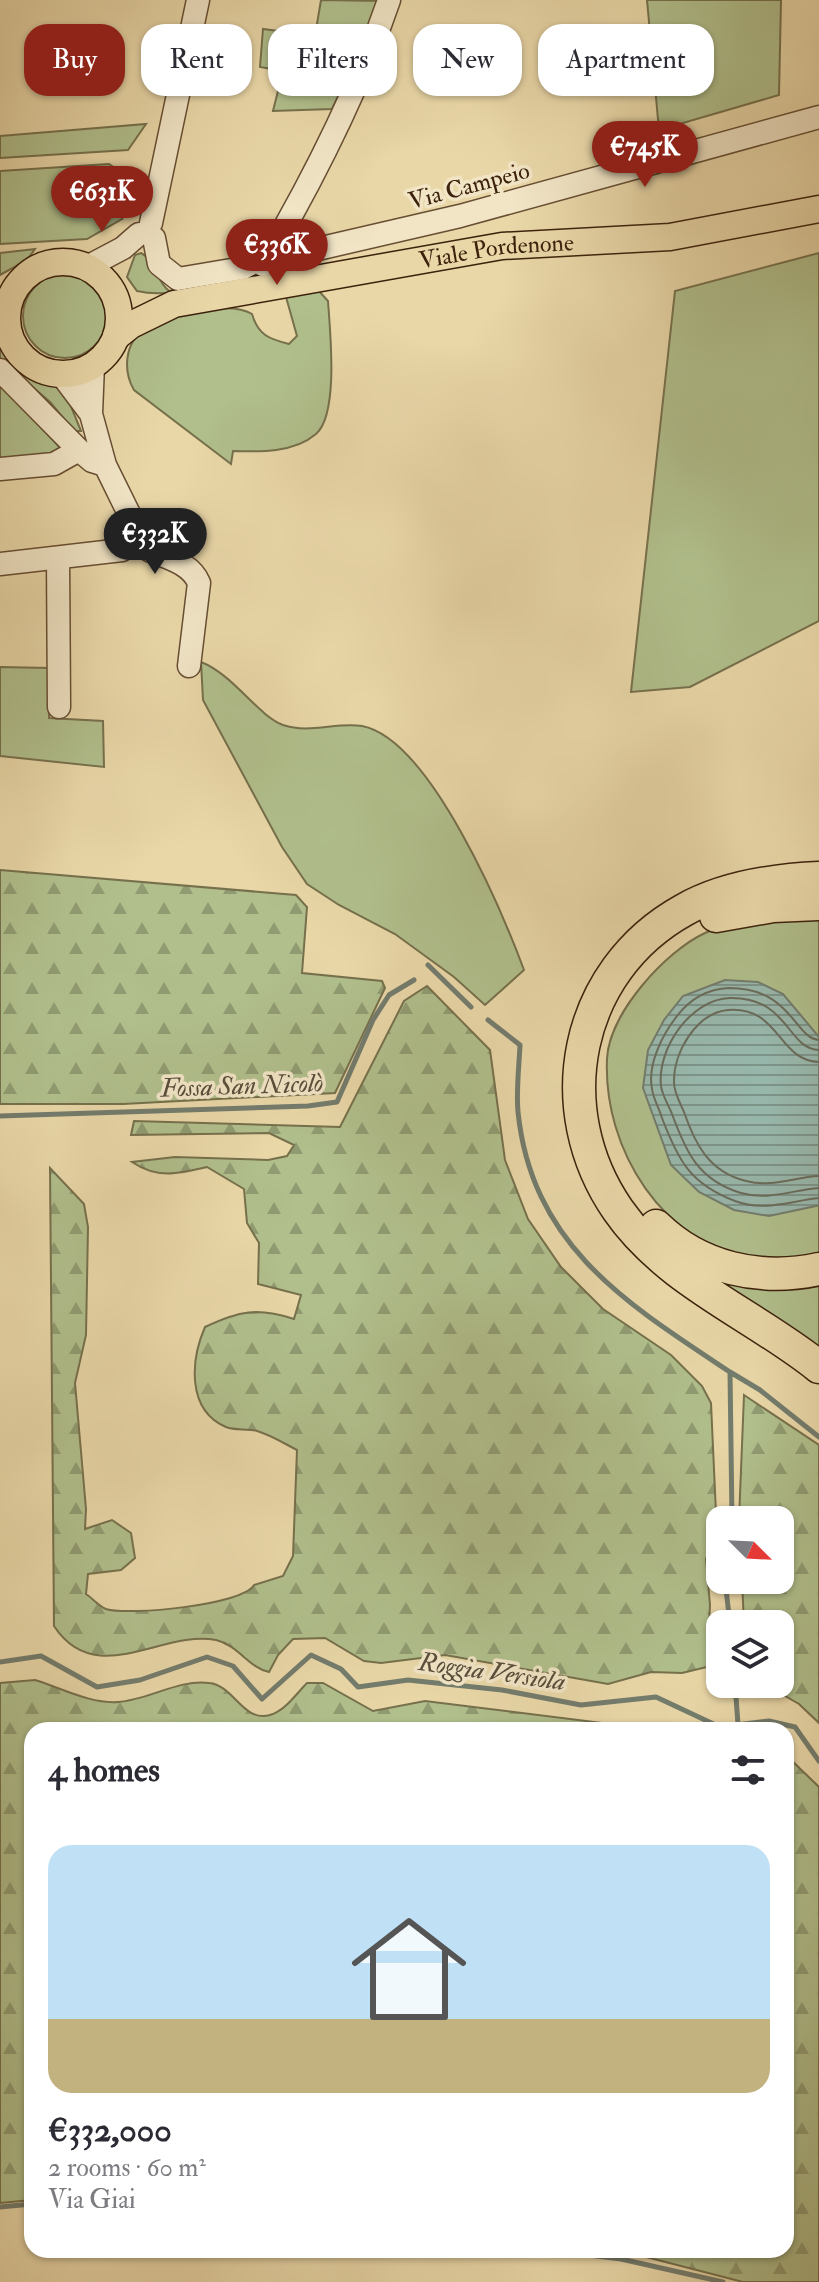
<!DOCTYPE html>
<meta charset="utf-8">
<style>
body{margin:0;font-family:"IM FELL Double Pica",serif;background:#f7f7f7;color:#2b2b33;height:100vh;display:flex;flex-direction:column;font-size:30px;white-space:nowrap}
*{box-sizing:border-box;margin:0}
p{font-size:26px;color:#7c7c81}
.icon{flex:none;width:44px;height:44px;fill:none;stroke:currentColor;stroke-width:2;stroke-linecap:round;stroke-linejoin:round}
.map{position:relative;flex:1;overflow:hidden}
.side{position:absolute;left:24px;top:1722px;width:770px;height:536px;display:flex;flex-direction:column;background:#fff;border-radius:24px;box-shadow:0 2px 6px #0004}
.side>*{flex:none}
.banner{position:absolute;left:24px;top:24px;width:772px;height:72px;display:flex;gap:16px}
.needle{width:52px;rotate:114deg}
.buttons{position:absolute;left:706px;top:1506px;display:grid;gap:16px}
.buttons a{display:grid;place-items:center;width:88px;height:88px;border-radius:16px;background:#fff;box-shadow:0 2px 6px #0004;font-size:40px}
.price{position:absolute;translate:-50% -68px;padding:0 18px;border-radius:28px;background:#8f2418;color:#fff;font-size:26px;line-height:52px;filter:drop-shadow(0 2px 4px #0008)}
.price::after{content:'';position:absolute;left:50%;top:48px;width:24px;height:18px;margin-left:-12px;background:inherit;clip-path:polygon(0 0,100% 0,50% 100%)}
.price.on{background:#222;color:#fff}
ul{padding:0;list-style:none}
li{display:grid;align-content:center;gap:16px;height:424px;padding:0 24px}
li span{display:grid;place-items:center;height:248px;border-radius:24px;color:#555}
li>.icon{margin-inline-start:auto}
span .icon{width:144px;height:144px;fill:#fffc;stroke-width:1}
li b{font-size:34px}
h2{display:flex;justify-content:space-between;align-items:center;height:96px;padding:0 24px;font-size:34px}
.pill{padding:0 28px;border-radius:24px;background:#fff;box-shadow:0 2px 6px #0004;font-size:28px;line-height:72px}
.pill.on{background:#8f2418;color:#fff}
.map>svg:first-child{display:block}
.green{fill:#b0bf8c;stroke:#76704c;stroke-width:2}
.forest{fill:url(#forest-firs);stroke:#76704c;stroke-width:2}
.water{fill:url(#water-rules);stroke:#737c6d;stroke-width:2}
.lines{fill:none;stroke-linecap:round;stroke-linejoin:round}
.shore{stroke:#6a6c5c;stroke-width:2}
.stream{stroke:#737c6d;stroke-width:5}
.minor-casing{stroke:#674e33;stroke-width:25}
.major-casing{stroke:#3c210c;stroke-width:29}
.highway-casing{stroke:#3c210c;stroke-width:35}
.minor{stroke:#f1e5c6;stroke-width:22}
.major{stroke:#e9d7a8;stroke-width:26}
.highway{stroke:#e9d7a8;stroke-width:32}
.labels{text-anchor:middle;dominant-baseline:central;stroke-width:7;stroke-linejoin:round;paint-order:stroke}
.street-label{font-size:24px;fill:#3c210c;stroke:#f1e5c6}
.water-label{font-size:26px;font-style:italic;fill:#584e3c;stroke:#f1e5c6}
</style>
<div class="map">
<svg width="819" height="2282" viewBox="0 0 819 2282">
<defs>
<pattern id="forest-firs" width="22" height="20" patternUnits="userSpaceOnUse" patternTransform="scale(2)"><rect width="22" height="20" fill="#b0bf8c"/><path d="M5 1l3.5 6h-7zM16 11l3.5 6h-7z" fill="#909b71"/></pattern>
<pattern id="water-rules" width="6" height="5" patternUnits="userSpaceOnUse" patternTransform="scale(2)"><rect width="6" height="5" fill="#98b8ad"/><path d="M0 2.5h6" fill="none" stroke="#7d958b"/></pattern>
</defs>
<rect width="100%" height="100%" fill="#e9d7a8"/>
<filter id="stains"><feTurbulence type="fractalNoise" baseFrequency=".0025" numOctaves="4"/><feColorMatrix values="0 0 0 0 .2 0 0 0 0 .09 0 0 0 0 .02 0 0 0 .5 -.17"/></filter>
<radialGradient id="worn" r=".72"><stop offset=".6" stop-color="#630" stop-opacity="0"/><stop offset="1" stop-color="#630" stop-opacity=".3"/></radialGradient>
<path class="green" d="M 321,0 L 384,1 L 332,109 L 273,111 L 283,71 L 260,67 L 263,29 L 315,36 Z
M 647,0 L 781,0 L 779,95 L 659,130 Z
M 146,124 L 128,150 L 0,158 L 0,136 Z
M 109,164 L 138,183 L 140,193 L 122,219 L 87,239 L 0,244 L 0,171 Z
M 35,249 L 27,260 L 0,275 L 0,253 Z
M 141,253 C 155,260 156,281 169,291 L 239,277 C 205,285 171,299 137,291 L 127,277 L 135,255 Z
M 819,253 L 819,621 L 690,687 L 631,692 L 675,291 Z
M23 316a42 42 0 1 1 84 0a42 42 0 1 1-84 0Z
M 317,289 L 328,301 C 330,331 339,414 316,434 C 294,453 259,452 233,451 L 231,464 L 134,390 C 123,371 124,343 145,329 C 168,315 229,300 252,314 C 258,335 269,339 289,344 L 297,336 L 286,297 Z
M 0,341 L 20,368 L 58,386 L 66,394 L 81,431 L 74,431 L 50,402 L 0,359 Z
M 0,383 L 65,453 L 0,459 Z
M 201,662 C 234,675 257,715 283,725 C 310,734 336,722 362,726 C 430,739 502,911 524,970 L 485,1005 L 454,977 L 395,934 L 339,905 L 307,884 L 282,847 L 203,700 Z
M 0,667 L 50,668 L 49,718 L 103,721 L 104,767 L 0,756 Z
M 819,913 L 819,1257 C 800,1258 777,1262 758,1260 C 663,1247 603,1149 607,1059 C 609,1013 666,951 705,933 C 741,916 780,917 819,913 Z
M 678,1256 L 819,1277 L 819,1351 Z"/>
<path class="forest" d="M 0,870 L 296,895 L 307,907 L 302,973 L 382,981 L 385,988 L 335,1093 L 123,1104 L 0,1104 Z
M 427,986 L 490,1050 L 505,1160 L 528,1219 L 561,1267 L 603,1309 L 671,1355 L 702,1386 L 711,1403 L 717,1536 L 706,1559 L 710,1605 L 707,1667 L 682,1673 L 651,1672 L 608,1684 L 445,1655 L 381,1663 L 364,1661 L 325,1638 L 293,1639 L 278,1655 L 269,1672 C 249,1668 238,1645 216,1640 C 163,1629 96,1690 54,1626 L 50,1168 L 84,1204 L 88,1227 L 86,1335 L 75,1383 L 86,1509 L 85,1529 L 112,1520 L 131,1533 L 135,1558 L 121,1570 L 88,1574 L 86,1594 C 92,1598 99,1606 106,1609 C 128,1616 243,1605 254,1585 L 283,1576 L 293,1556 L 297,1450 C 285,1444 271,1435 257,1431 C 247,1428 235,1431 226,1427 C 186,1410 191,1359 205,1327 C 239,1311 257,1307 294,1319 L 301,1295 L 258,1284 L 259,1243 L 247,1223 L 244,1189 L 207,1167 C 178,1174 157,1179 132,1162 L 175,1157 L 268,1160 L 287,1156 L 294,1145 L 269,1133 L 131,1135 L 134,1121 L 340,1127 L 404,1001 Z
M 744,1395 L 819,1445 L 819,1723 L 799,1704 L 764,1684 L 780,1684 L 780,1624 L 744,1624 L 742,1580 L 780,1580 L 780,1520 L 739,1520 Z
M 35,1680 C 61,1688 91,1704 118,1702 C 148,1700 179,1679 209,1683 C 234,1685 243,1723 270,1715 C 285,1711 296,1694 307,1683 L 323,1683 L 373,1711 L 425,1701 L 602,1723 L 652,1724 L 657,1730 L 32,1730 L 32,2200 L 0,2203 L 0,1683 Z
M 786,1755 L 819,1787 L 819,2282 L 743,2282 L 619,2250 L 786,2250 Z"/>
<path class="water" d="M 725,980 L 758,982 L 783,994 L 819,1037 L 819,1205 L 816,1206 L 769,1216 L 734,1210 L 699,1192 L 671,1165 L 643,1088 L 648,1050 L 664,1020 L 683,996 Z"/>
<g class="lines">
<path class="shore" d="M 819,1040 C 794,1038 792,988 729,988 C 708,989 690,999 677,1016 C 663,1034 647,1064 652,1089 C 653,1098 659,1108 662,1118 C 678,1160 690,1184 735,1201 C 764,1212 790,1201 819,1198
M 819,1050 C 787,1049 789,997 730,998 C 691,999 657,1048 661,1086 C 662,1095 669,1106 672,1114 C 686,1152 698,1180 741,1193 C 768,1201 792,1190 819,1188
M 819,1062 C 778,1061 780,1006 728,1010 C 696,1013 673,1053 674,1083 C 674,1092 680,1103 684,1112 C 695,1144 709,1172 746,1181 C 772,1188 794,1177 819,1176"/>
<path class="stream" d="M 428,965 L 471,1007
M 488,1020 L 520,1045 C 519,1067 516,1091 518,1112 C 532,1247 629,1305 730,1372 L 732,1520
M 0,1116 L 308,1106 L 337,1102 L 373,1020 L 389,995 L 414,980
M 730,1372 L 760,1390 L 819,1437
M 725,1580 L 730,1624
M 0,1662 L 41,1656 L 97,1687 L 140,1680 L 207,1657 L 233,1666 L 262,1699 L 311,1655 L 341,1669 L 358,1687 L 408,1680 L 502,1690 L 581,1705 L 656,1697 L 720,1727 L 769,1721 L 795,1727 L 819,1761
M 735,1684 L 738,1724
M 0,2207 L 32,2204
M 488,2250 L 564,2252 L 621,2259 L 723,2282"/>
<defs>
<path id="minor" d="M 151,223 L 198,0
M 154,238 L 159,264 L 178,279 L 243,268 L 269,254 L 296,254 L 460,216 L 819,117
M 263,265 C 313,180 357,94 389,0
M 87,267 L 123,248 L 139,234
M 0,370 L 79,450 L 92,461 L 105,465
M 61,374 L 91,414 L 93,365
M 91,414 L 105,465 L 137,530
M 0,469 L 54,464 L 79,450
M 149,550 C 167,558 191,563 199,583 L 189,666
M 58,558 L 59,707
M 0,564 L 122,550"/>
<g id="major">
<circle cx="63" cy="318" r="56"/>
<path id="s1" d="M 116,337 L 131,325 L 174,304 L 502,246 L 670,237 L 819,209"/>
</g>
<path id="highway" d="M 819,878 C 774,880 724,887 684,910 C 574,971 548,1109 618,1210 C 668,1282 753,1314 819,1367
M 716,916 L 773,906 L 819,904
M 656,1226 C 699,1268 760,1282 819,1269"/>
</defs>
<use href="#minor" class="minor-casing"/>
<use href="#major" class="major-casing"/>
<use href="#highway" class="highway-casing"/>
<use href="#minor" class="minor"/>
<use href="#major" class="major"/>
<use href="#highway" class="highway"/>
</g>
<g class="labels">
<g class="street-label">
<text transform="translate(469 186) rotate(-15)">Via Campeio</text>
<text stroke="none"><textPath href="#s1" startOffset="394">Viale Pordenone</textPath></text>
</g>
<g class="water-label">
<text transform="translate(242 1086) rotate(-2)">Fossa San Nicolò</text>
<text transform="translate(492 1672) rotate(8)">Roggia Versiola</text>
</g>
</g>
<rect width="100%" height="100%" filter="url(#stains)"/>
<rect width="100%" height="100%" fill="url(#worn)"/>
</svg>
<div class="buttons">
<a><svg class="needle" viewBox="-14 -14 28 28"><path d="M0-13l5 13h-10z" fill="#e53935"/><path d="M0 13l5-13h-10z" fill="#7c7c81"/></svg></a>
<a><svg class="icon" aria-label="layers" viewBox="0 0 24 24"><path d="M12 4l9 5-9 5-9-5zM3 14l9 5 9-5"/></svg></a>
</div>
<b class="price" style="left:645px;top:189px">€745K</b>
<b class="price" style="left:102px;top:234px">€631K</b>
<b class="price" style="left:277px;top:287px">€336K</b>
<b class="price on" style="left:155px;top:576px">€332K</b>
<div class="banner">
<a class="pill on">Buy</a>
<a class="pill">Rent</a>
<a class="pill">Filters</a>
<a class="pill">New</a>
<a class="pill">Apartment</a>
</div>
<section class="side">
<h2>4 homes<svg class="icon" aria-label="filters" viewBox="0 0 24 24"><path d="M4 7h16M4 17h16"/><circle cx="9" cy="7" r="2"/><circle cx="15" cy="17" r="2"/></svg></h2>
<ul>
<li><span style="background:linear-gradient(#bfe0f5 70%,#c2b280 0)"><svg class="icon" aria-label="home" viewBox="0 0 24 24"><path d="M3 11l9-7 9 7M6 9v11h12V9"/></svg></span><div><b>€332,000</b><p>2 rooms · 60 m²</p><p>Via Giai</p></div></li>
</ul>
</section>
</div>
